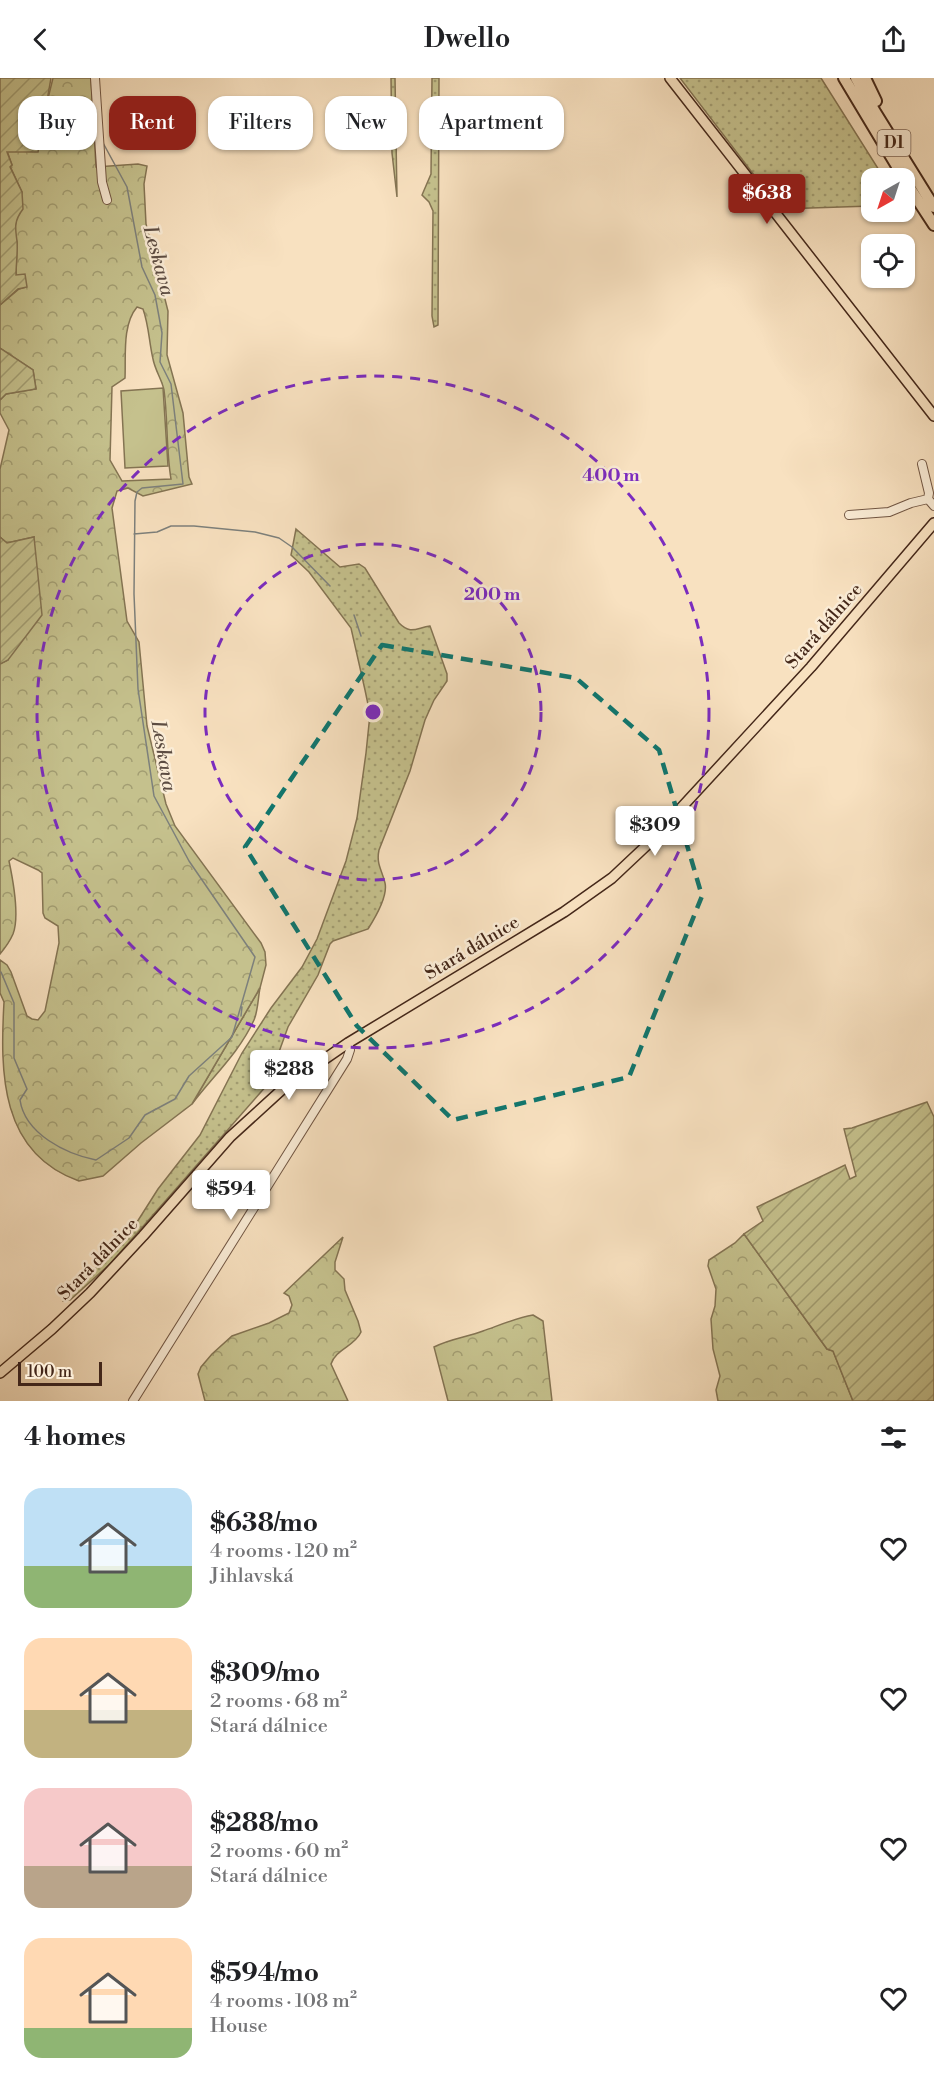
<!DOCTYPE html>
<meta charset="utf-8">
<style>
body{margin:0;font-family:"Libre Bodoni",serif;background:#f2f2f2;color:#202124;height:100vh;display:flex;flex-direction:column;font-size:22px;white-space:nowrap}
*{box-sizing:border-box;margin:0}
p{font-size:20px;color:#757577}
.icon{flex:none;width:33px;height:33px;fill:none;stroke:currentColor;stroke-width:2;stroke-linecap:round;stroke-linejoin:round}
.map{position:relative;height:1323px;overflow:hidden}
.sheet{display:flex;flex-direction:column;background:#fff;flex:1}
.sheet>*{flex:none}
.banner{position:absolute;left:18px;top:18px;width:600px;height:54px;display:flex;gap:12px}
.needle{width:39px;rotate:219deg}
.controls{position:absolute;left:861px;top:90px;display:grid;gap:12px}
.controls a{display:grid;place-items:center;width:54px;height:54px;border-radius:12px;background:#fff;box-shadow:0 2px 4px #0004;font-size:30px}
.scale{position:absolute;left:18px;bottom:15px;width:84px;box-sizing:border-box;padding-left:6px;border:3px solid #442719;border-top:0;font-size:16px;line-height:21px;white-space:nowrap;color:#442719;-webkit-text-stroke:4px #faecd6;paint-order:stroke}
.price{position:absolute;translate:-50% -51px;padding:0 14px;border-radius:6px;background:#fff;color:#222;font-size:20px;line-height:39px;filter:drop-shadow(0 2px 3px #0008)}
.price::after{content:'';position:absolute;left:50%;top:36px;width:18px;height:14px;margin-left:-9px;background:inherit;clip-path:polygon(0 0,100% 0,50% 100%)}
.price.selected{background:#8f2418;color:#fff}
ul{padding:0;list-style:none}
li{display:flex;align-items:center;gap:18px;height:150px;padding:0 24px}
li span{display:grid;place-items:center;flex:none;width:168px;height:120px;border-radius:18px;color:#555}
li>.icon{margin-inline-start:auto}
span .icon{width:72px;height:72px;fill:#fffc;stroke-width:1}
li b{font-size:26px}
h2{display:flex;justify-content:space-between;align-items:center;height:72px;padding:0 24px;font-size:26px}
.chip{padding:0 21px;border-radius:18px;background:#fff;box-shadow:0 2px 4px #0004;font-size:21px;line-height:54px}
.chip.selected{background:#8f2418;color:#fff}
header{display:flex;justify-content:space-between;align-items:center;height:78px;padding:0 24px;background:#fff;font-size:27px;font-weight:600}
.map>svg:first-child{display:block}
.grass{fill:url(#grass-dots);stroke:#847453;stroke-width:1.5}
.forest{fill:url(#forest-crowns);stroke:#847453;stroke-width:1.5;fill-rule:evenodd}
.garden{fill:url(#garden-furrows);stroke:#847453;stroke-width:1.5}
.pitch{fill:#c5c18d;stroke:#847453;stroke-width:1.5}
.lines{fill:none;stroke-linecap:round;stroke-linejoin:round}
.stream{stroke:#7d807c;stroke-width:1.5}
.minor-casing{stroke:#715643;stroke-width:10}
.major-casing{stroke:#442719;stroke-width:12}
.highway-casing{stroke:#442719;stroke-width:14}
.minor{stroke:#faecd6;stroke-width:8}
.major{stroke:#f8e1c0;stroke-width:9}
.highway{stroke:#f8e1c0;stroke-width:10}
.marked{fill:none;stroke:#0f766e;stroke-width:4.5;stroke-dasharray:12 8;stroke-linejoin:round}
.ring{fill:none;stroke:#7b2cbf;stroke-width:3;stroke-dasharray:10 8}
.labels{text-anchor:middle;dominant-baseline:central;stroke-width:5;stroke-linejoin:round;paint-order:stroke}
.shield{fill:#faecd6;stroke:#7b6252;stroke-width:1.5}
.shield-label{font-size:16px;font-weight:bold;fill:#442719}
.street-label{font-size:18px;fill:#442719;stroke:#faecd6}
.water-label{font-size:20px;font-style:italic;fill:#5c4c42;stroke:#faecd6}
.centre{fill:#7b2cbf;stroke:#faecd6;stroke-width:3}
.ring-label{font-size:18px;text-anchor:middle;font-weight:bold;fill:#7b2cbf;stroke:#faecd6;stroke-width:5;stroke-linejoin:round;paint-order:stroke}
</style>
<header><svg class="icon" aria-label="back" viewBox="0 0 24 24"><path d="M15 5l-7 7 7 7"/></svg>Dwello<svg class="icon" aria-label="share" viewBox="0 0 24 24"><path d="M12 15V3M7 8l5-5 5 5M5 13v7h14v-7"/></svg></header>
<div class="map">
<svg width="934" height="1323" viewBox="0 0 934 1323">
<defs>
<pattern id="grass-dots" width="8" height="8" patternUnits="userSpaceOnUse" patternTransform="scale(1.5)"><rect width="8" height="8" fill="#c5c18d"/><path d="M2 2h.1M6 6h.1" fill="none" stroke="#a29d72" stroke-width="1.8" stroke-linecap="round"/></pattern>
<pattern id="forest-crowns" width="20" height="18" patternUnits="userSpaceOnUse" patternTransform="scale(1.5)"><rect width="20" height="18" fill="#c5c18d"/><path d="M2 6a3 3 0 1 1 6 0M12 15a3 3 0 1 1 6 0" fill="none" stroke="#a29d72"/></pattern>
<pattern id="garden-furrows" width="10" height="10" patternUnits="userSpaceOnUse" patternTransform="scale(1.5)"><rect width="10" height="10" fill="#c5c18d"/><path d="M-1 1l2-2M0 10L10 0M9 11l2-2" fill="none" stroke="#a29d72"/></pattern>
</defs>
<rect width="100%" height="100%" fill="#f8e1c0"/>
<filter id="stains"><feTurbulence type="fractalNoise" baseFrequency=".00333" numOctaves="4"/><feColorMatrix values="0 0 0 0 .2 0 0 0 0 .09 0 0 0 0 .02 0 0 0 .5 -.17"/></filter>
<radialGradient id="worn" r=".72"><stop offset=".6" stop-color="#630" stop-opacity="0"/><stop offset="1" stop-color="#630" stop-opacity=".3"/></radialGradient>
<path class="grass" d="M 391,0 L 395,0 L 397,119 L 392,75 Z
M 432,0 L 439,0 L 438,247 L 434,249 L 432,238 L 433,133 L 429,124 L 422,117 L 431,96 Z
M 680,0 L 821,0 L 884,100 L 872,100 L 871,128 L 780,131 Z
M 296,451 L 340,489 L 359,486 L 365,490 L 399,545 C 411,557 416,550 430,548 L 447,596 L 447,603 L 434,622 L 425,642 L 410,693 L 379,772 C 376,786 382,792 385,805 C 388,818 375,840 368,851 L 333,863 L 330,866 L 318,897 L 288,949 L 267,1007 L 110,1186 L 70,1222 L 64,1223 L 132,1152 L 158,1111 L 200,1057 L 242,975 L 271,930 L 302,889 L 317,861 L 346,783 L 357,740 L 366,675 L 370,636 L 365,612 L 351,550 L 309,494 L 291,477 Z
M 260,910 C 258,920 258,933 254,942 C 239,975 213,998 192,1026 Z"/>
<path class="forest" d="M 53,0 L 91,0 L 96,89 L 138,86 L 147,88 L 144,106 L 146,146 L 168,233 L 167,277 L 183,335 L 189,399 L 192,406 L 143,418 L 128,410 L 117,413 L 112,430 L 127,543 L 139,564 L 147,648 L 166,726 L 175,748 L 261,865 L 265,874 L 266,887 L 260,910 L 192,1026 L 141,1065 L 103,1098 L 79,1103 C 0,1075 0,995 4,924 L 0,915 L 0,882 L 7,887 L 11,894 L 27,938 L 32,941 L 38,942 L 45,933 L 59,865 L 58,848 L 45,840 L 43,835 L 42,795 L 38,792 L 13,780 L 9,783 C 13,802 20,838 13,856 C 10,863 5,870 0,876 L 0,586 L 8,582 L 34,459 L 7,465 L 0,459 L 0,391 L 9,352 L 0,335 L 0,322 L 6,316 L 36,311 L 33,292 L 0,270 L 0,227 L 19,211 L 26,209 L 16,198 L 17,164 L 14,154 L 22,114 L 10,88 L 12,87 L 7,73 L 38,73 L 42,45 ZM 137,229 L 143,231 C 149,248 149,264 153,281 C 155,292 162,302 164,312 C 168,341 166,372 171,401 L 122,403 L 110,382 L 112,309 L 125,300 C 126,278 122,247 137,229 Z
M 744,1156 L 827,1271 L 833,1273 L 853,1323 L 718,1323 L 716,1312 L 720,1298 L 713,1271 L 711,1241 L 715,1228 L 716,1211 L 708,1188 L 709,1182 L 735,1165 Z
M 343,1159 L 335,1184 L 335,1192 L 344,1201 L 345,1212 L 358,1243 L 361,1254 C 355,1268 336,1271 331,1286 L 348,1323 L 205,1323 L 198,1296 L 201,1289 L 212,1276 L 232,1258 L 269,1245 L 289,1235 L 292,1227 L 289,1218 L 284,1215 Z
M 533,1237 L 543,1243 L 552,1323 L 448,1323 L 434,1269 C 449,1261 467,1259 483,1253 C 500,1247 516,1240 533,1237 Z"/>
<path class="garden" d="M 0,0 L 51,0 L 38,74 L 7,74 L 12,87 L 10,89 L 22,114 L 23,131 C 14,143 15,149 17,163 C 18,174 16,186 16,197 L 25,196 L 27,209 L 18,211 L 0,227 Z
M 0,270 L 33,292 L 36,311 L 6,316 L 0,322 Z
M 0,459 L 7,465 L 34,459 L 42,537 L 8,582 L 0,586 Z
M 927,1024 L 934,1039 L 934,1323 L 853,1323 L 833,1273 L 827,1271 L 744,1156 L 763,1143 L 757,1129 L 845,1087 L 850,1101 L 856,1098 L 844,1051 L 852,1050 Z"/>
<path class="pitch" d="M 163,310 L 168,388 L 125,390 L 121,313 Z"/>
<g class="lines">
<path class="stream" d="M 134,456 L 157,454 L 171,448 L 194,448 L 255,454 L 279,460 L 292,469 L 330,508
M 354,537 L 361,558
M 1,894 L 14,925 L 14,980 L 27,1011 L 20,1022 C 25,1056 66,1076 96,1082 L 129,1060 L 145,1037 L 175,1021 L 189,998 L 232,959 L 255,879 L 189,783 L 154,718 L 138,611 L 134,516 L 135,423 L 137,414 L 142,410 L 183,406 L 171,306 L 160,284 L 162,255 L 155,217 L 142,189 L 127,109 L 102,63
M 241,938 L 242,929"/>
<defs>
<path id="minor" d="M 95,0 L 102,104 L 107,122
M 922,386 L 929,415 L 928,421 L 934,428
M 849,437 L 889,434 L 911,425 L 928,421
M 133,1323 L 347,981 L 350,972 L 348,965"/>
<path id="major" d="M 670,0 L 934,338
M 0,1295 L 52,1251 L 90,1215 L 143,1158 L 230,1059 L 287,1007 L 348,965 L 564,834 L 612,800 L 646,768 L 811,589 L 934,445"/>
<path id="highway" d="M 844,0 L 904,100
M 856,0 L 875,34 L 934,129
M 865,0 L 876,23
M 904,101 L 934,147"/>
</defs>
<use href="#minor" class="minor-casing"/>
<use href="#major" class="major-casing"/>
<use href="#highway" class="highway-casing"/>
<use href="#minor" class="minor"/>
<use href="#major" class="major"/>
<use href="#highway" class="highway"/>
</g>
<path class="marked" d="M 382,567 L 576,600 L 659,672 L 702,818 L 629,999 L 453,1042 L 357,948 L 245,769 Z"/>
<g class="ring">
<circle cx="373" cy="634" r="168"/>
<circle cx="373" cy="634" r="336"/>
</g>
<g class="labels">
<rect class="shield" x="877.5" y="52" width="33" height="26" rx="4.5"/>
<g class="shield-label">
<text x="894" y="65">D1</text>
</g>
<g class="street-label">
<text transform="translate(824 548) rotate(-49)">Stará dálnice</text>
<text transform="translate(472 870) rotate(-31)">Stará dálnice</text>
<text transform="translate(98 1181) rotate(-46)">Stará dálnice</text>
</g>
<g class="water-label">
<text transform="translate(158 183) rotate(75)">Leskava</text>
<text transform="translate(163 678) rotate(80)">Leskava</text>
</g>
</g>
<circle cx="373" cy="634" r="9" class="centre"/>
<g class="ring-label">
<text x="611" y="403">400 m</text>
<text x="492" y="522">200 m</text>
</g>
<rect width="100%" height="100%" filter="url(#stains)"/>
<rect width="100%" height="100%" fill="url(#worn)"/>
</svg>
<div class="controls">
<a><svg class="needle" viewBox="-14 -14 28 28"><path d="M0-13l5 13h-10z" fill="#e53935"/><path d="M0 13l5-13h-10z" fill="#757577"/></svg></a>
<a><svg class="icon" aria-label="locate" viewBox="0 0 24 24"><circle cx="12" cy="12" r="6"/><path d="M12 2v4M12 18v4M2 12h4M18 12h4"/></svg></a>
</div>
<div class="scale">100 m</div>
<b class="price selected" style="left:767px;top:147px">$638</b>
<b class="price" style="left:655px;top:779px">$309</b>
<b class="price" style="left:289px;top:1023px">$288</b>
<b class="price" style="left:231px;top:1143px">$594</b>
<div class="banner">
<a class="chip">Buy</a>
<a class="chip selected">Rent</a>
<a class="chip">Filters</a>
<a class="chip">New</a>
<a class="chip">Apartment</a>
</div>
</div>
<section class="sheet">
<h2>4 homes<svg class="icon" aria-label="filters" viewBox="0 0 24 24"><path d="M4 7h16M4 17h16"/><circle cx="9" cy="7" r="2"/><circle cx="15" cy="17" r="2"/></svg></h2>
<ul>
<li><span style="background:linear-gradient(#bfe0f5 65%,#8fb573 0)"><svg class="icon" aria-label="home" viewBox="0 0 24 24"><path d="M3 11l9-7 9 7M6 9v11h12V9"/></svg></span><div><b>$638/mo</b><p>4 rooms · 120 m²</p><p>Jihlavská</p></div><svg class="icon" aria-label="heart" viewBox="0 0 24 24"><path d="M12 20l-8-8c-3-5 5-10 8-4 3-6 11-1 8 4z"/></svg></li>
<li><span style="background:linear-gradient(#ffd9b3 60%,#c2b280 0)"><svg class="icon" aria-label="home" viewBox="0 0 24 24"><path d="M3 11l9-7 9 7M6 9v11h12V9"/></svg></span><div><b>$309/mo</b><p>2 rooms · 68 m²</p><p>Stará dálnice</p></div><svg class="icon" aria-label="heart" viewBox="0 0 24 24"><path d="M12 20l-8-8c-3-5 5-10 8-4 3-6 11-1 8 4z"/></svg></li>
<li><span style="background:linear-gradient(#f6c9c9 65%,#b9a48a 0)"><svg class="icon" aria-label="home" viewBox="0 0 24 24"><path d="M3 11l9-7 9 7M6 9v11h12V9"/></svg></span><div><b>$288/mo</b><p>2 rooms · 60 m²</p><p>Stará dálnice</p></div><svg class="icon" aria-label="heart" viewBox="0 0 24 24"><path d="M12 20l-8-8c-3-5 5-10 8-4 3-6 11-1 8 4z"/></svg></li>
<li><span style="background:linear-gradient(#ffd9b3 75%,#8fb573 0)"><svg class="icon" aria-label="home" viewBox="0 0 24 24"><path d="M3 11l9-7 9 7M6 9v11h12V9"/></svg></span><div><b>$594/mo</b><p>4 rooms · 108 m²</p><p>House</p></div><svg class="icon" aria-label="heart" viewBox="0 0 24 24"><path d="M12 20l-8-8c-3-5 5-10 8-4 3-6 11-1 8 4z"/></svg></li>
</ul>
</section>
